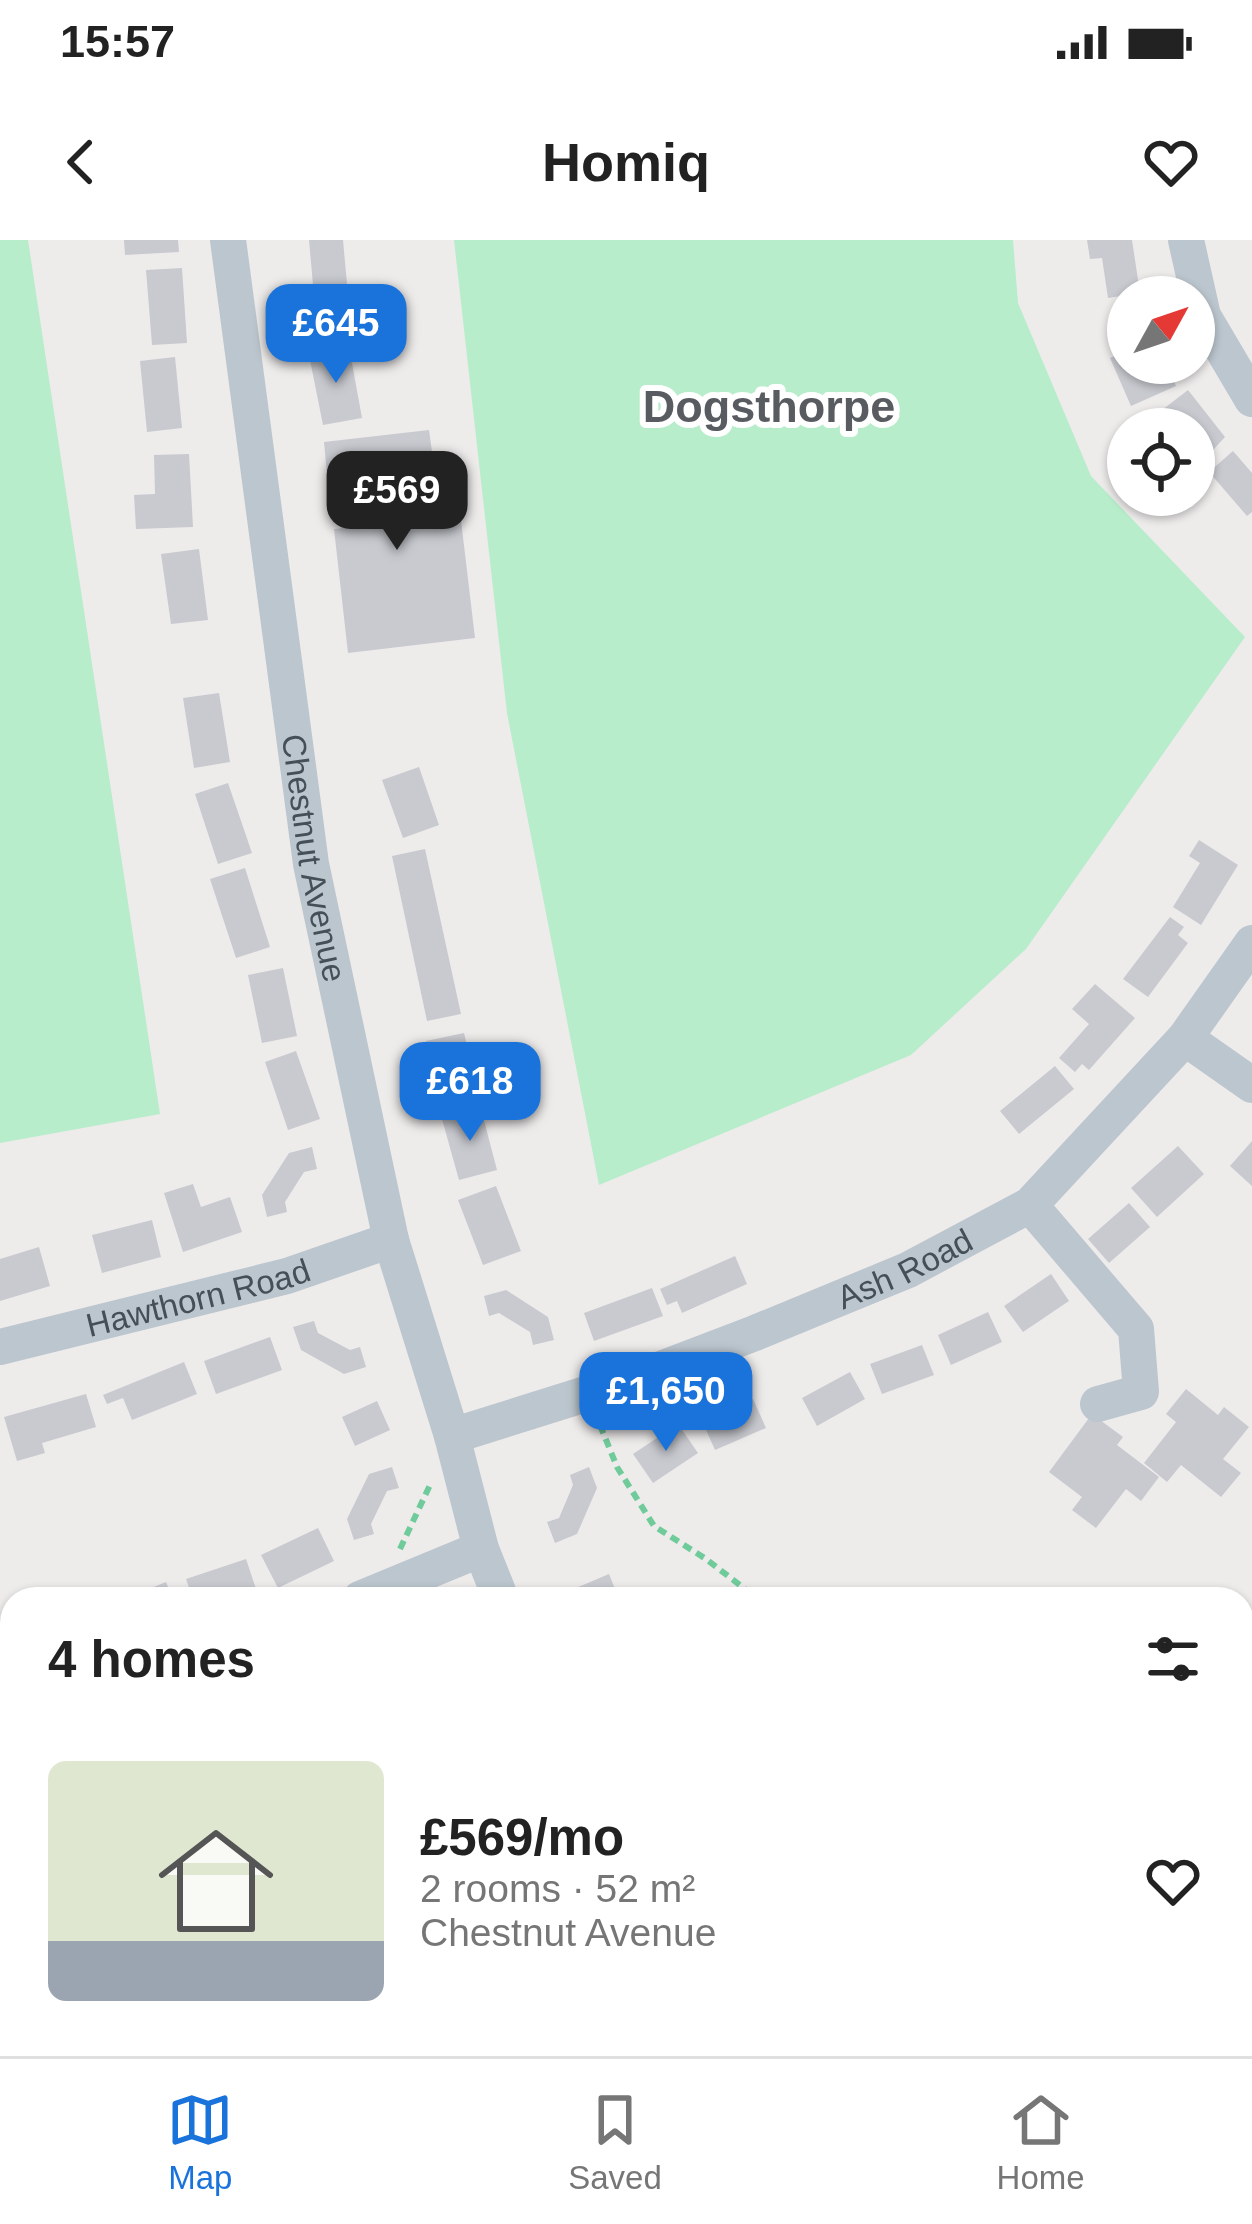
<!DOCTYPE html>
<meta charset="utf-8">
<style>
body{margin:0;font-family:Helvetica,sans-serif;background:#f6f6f6;color:#222;height:100vh;display:flex;flex-direction:column;font-size:45px;white-space:nowrap}
*{box-sizing:border-box;margin:0}
p{font-size:39px;color:#767676}
.icon{flex:none;width:66px;height:66px;fill:none;stroke:currentColor;stroke-width:2;stroke-linecap:round;stroke-linejoin:round}
.map{position:relative;flex:1;overflow:hidden}
.drawer{position:absolute;left:0px;top:1347px;width:1254px;height:471px;display:flex;flex-direction:column;background:#fff;border-radius:36px 36px 0 0;box-shadow:0 3px 9px #0004}
.drawer>*{flex:none}
.needle{width:78px;rotate:50deg}
.tools{position:absolute;left:1107px;top:36px;display:grid;gap:24px}
.tools a{display:grid;place-items:center;width:108px;height:108px;border-radius:50%;background:#fff;box-shadow:0 3px 9px #0004;font-size:60px}
.price{position:absolute;translate:-50% -102px;padding:0 27px;border-radius:24px;background:#1973da;color:#fff;font-size:39px;line-height:78px;filter:drop-shadow(0 3px 6px #0008)}
.price::after{content:'';position:absolute;left:50%;top:72px;width:36px;height:27px;margin-left:-18px;background:inherit;clip-path:polygon(0 0,100% 0,50% 100%)}
.price.on{background:#222;color:#fff}
ul{padding:0;list-style:none}
li{display:flex;align-items:center;gap:36px;height:300px;padding:0 48px}
li span{display:grid;place-items:center;flex:none;width:336px;height:240px;border-radius:18px;color:#555}
li>.icon{margin-inline-start:auto}
span .icon{width:144px;height:144px;fill:#fffc;stroke-width:1}
li b{font-size:51px}
h2{display:flex;justify-content:space-between;align-items:center;height:144px;padding:0 48px;font-size:51px}
.status{display:flex;justify-content:space-between;align-items:center;height:84px;padding:0 60px;background:#fff;direction:ltr}
.status svg{height:33px;fill:currentColor}
header{display:flex;justify-content:space-between;align-items:center;height:156px;padding:0 48px;background:#fff;font-size:54px;font-weight:600}
.dock{display:flex;justify-content:space-around;align-items:center;height:168px;border-top:3px solid #e0e0e0;background:#fff;font-size:33px;color:#767676}
.dock a{display:grid;justify-items:center;gap:6px}
.dock .on{color:#1973da}
.map>svg:first-child{display:block}
.green{fill:#b7edcb}
.building{fill:#c8cad0}
.lines{fill:none;stroke-linecap:round;stroke-linejoin:round}
.path{stroke:#70cb9b;stroke-width:6;stroke-dasharray:9 6;stroke-linecap:butt}
.minor{stroke:#bcc6ce;stroke-width:36}
.labels{text-anchor:middle;dominant-baseline:central;stroke-width:12;stroke-linejoin:round;paint-order:stroke}
.street-label{font-size:33px;fill:#444f58;stroke:#fff}
.district-label{font-size:45px;font-weight:bold;fill:#585c60;stroke:#fff}
</style>
<div class="status"><b>15:57</b><svg viewBox="0 0 49 12"><path d="M0 12V9h3v3zM5 12V6h3v6zM10 12V3h3v9zM15 12V0h3v12zM26 1h20v11H26zM47 4h2v5h-2z"/></svg></div>
<header><svg class="icon" aria-label="back" viewBox="0 0 24 24"><path d="M15 5l-7 7 7 7"/></svg>Homiq<svg class="icon" aria-label="heart" viewBox="0 0 24 24"><path d="M12 20l-8-8c-3-5 5-10 8-4 3-6 11-1 8 4z"/></svg></header>
<div class="map">
<svg width="1252" height="1816" viewBox="0 0 1252 1816">
<rect width="100%" height="100%" fill="#eeebeb"/>
<path class="green" d="M 0,0 L 28,0 L 160,874 L 0,903 Z
M 454,0 L 1013,0 L 1018,63 L 1091,236 L 1245,397 L 1026,709 L 911,815 L 599,945 L 507,473 Z
M 425,1806 L 675,1806 L 675,1816 L 429,1816 Z"/>
<path class="building" d="M 124,0 L 178,0 L 179,12 L 125,15 Z
M 309,0 L 343,0 L 352,99 L 318,101 Z
M 1087,0 L 1132,0 L 1140,53 L 1108,58 L 1102,18 L 1090,19 Z
M 182,28 L 187,103 L 152,105 L 146,30 Z
M 349,107 L 362,178 L 323,185 L 309,115 Z
M 1128,110 L 1128,123 L 1166,123 L 1176,146 L 1131,166 L 1110,118 Z
M 175,117 L 182,188 L 147,192 L 140,121 Z
M 1188,150 L 1225,197 L 1202,222 L 1194,212 L 1194,189 L 1176,189 L 1162,170 Z
M 429,190 L 434,226 L 387,232 L 392,280 L 460,272 L 475,398 L 348,413 L 334,289 L 355,287 L 348,233 L 327,235 L 324,202 Z
M 1233,211 L 1252,233 L 1252,272 L 1247,276 L 1209,232 Z
M 189,214 L 193,287 L 136,289 L 134,255 L 155,254 L 154,215 Z
M 199,309 L 208,380 L 171,384 L 161,314 Z
M 219,453 L 230,522 L 194,528 L 183,458 Z
M 419,527 L 439,585 L 403,598 L 382,540 Z
M 228,543 L 252,613 L 218,624 L 195,554 Z
M 1199,600 L 1238,625 L 1201,685 L 1173,667 L 1200,623 L 1189,616 Z
M 425,609 L 461,774 L 427,781 L 392,616 Z
M 245,628 L 270,707 L 236,718 L 210,639 Z
M 1170,677 L 1184,687 L 1178,695 L 1188,703 L 1148,757 L 1123,739 Z
M 283,728 L 297,796 L 262,803 L 248,735 Z
M 1095,744 L 1135,778 L 1089,830 L 1082,824 L 1075,832 L 1059,818 L 1089,784 L 1072,769 Z
M 464,793 L 478,852 L 440,861 L 426,801 Z
M 296,811 L 320,879 L 288,890 L 265,822 Z
M 1055,826 L 1074,849 L 1019,894 L 1000,871 Z
M 481,869 L 497,930 L 459,940 L 442,879 Z
M 1252,901 L 1252,946 L 1230,926 Z
M 1178,906 L 1204,934 L 1157,977 L 1131,948 Z
M 312,907 L 317,929 L 304,932 L 285,962 L 287,972 L 267,977 L 262,955 L 289,913 Z
M 193,944 L 201,967 L 230,957 L 242,992 L 183,1012 L 164,953 Z
M 496,946 L 521,1011 L 483,1025 L 458,960 Z
M 1129,963 L 1150,987 L 1109,1023 L 1088,999 Z
M 152,980 L 161,1017 L 102,1033 L 92,995 Z
M 39,1007 L 50,1046 L 0,1061 L 0,1019 Z
M 735,1016 L 747,1044 L 682,1073 L 677,1061 L 667,1065 L 660,1049 Z
M 1051,1034 L 1069,1061 L 1023,1092 L 1004,1066 Z
M 652,1048 L 663,1076 L 594,1101 L 584,1073 Z
M 506,1050 L 548,1077 L 554,1100 L 533,1105 L 530,1092 L 499,1073 L 489,1076 L 484,1056 Z
M 988,1072 L 1002,1102 L 951,1125 L 938,1095 Z
M 314,1081 L 318,1093 L 350,1110 L 360,1107 L 366,1127 L 344,1134 L 301,1110 L 293,1087 Z
M 270,1097 L 282,1130 L 216,1154 L 204,1121 Z
M 922,1105 L 934,1135 L 882,1154 L 870,1124 Z
M 184,1122 L 197,1154 L 132,1180 L 123,1158 L 107,1164 L 103,1155 Z
M 850,1132 L 865,1159 L 817,1186 L 802,1158 Z
M 1186,1149 L 1218,1175 L 1224,1167 L 1249,1187 L 1223,1219 L 1241,1233 L 1221,1257 L 1181,1225 L 1167,1242 L 1144,1223 L 1176,1182 L 1166,1174 Z
M 86,1154 L 96,1187 L 42,1203 L 45,1213 L 17,1221 L 4,1177 Z
M 753,1159 L 766,1188 L 715,1210 L 702,1181 Z
M 377,1161 L 390,1190 L 355,1206 L 342,1177 Z
M 1092,1174 L 1123,1197 L 1117,1205 L 1159,1237 L 1141,1261 L 1126,1249 L 1096,1288 L 1072,1270 L 1082,1257 L 1049,1232 Z
M 678,1184 L 698,1213 L 653,1243 L 633,1214 Z
M 392,1227 L 399,1248 L 387,1251 L 371,1284 L 374,1294 L 354,1300 L 347,1279 L 369,1234 Z
M 589,1227 L 597,1248 L 577,1294 L 555,1303 L 547,1282 L 559,1278 L 573,1245 L 570,1235 Z
M 318,1288 L 334,1321 L 278,1348 L 261,1315 Z
M 246,1319 L 258,1355 L 193,1359 L 186,1339 Z
M 609,1334 L 619,1359 L 581,1359 L 576,1348 Z
M 166,1342 L 173,1359 L 124,1359 Z
M 12,1389 L 12,1429 L 0,1432 L 0,1393 Z
M 1242,1658 L 1252,1671 L 1252,1685 L 1244,1691 L 1252,1701 L 1252,1731 L 1242,1738 Z
M 775,1806 L 813,1806 L 819,1816 L 781,1816 Z
M 1099,1806 L 1146,1806 L 1134,1816 L 1101,1816 L 1095,1809 Z"/>
<g class="lines">
<path class="path" d="M 600,1185 L 617,1227 L 654,1286 L 706,1319 L 758,1359
M 400,1309 L 430,1245"/>
<g class="minor">
<path id="s1" d="M 228,0 L 311,624 L 391,1000 L 452,1196 L 481,1309 L 501,1359"/>
<path d="M 1186,0 L 1203,76 L 1252,159"/>
<path d="M 1185,798 L 1252,845"/>
<path d="M 1030,965 L 1136,1089 L 1141,1152 L 1098,1164"/>
<path id="s2" d="M 0,1107 L 287,1036 L 391,1000"/>
<path id="s3" d="M 452,1196 L 637,1138 L 755,1093 L 908,1030 L 1030,965 L 1185,798 L 1252,703"/>
<path d="M 360,1359 L 481,1309"/>
<path d="M 4,1478 L 12,1527"/>
<path d="M 59,1806 L 61,1816"/>
<path d="M 402,1806 L 407,1816"/>
<path d="M 691,1806 L 696,1816"/>
<path d="M 1204,1806 L 1211,1816"/>
</g>
</g>
<g class="labels">
<g class="street-label">
<text stroke="none"><textPath href="#s1" startOffset="624">Chestnut Avenue</textPath></text>
<text stroke="none"><textPath href="#s3" startOffset="483">Ash Road</textPath></text>
<text stroke="none"><textPath href="#s2" startOffset="204">Hawthorn Road</textPath></text>
</g>
<g class="district-label">
<text x="769" y="166">Dogsthorpe</text>
</g>
</g>
</svg>
<div class="tools">
<a><svg class="needle" viewBox="-14 -14 28 28"><path d="M0-13l5 13h-10z" fill="#e53935"/><path d="M0 13l5-13h-10z" fill="#767676"/></svg></a>
<a><svg class="icon" aria-label="locate" viewBox="0 0 24 24"><circle cx="12" cy="12" r="6"/><path d="M12 2v4M12 18v4M2 12h4M18 12h4"/></svg></a>
</div>
<b class="price" style="left:336px;top:146px">£645</b>
<b class="price on" style="left:397px;top:313px">£569</b>
<b class="price" style="left:470px;top:904px">£618</b>
<b class="price" style="left:666px;top:1214px">£1,650</b>
<section class="drawer">
<h2>4 homes<svg class="icon" aria-label="filters" viewBox="0 0 24 24"><path d="M4 7h16M4 17h16"/><circle cx="9" cy="7" r="2"/><circle cx="15" cy="17" r="2"/></svg></h2>
<ul>
<li><span style="background:linear-gradient(#dfe7d0 75%,#9aa5b1 0)"><svg class="icon" aria-label="home" viewBox="0 0 24 24"><path d="M3 11l9-7 9 7M6 9v11h12V9"/></svg></span><div><b>£569/mo</b><p>2 rooms · 52 m²</p><p>Chestnut Avenue</p></div><svg class="icon" aria-label="heart" viewBox="0 0 24 24"><path d="M12 20l-8-8c-3-5 5-10 8-4 3-6 11-1 8 4z"/></svg></li>
</ul>
</section>
</div>
<nav class="dock">
<a class="on"><svg class="icon" aria-label="map" viewBox="0 0 24 24"><path d="M3 6l6-2 6 2 6-2v14l-6 2-6-2-6 2zM9 4v14M15 6v14"/></svg>Map</a>
<a><svg class="icon" aria-label="saved" viewBox="0 0 24 24"><path d="M7 4h10v16l-5-4-5 4z"/></svg>Saved</a>
<a><svg class="icon" aria-label="home" viewBox="0 0 24 24"><path d="M3 11l9-7 9 7M6 9v11h12V9"/></svg>Home</a>
</nav>
